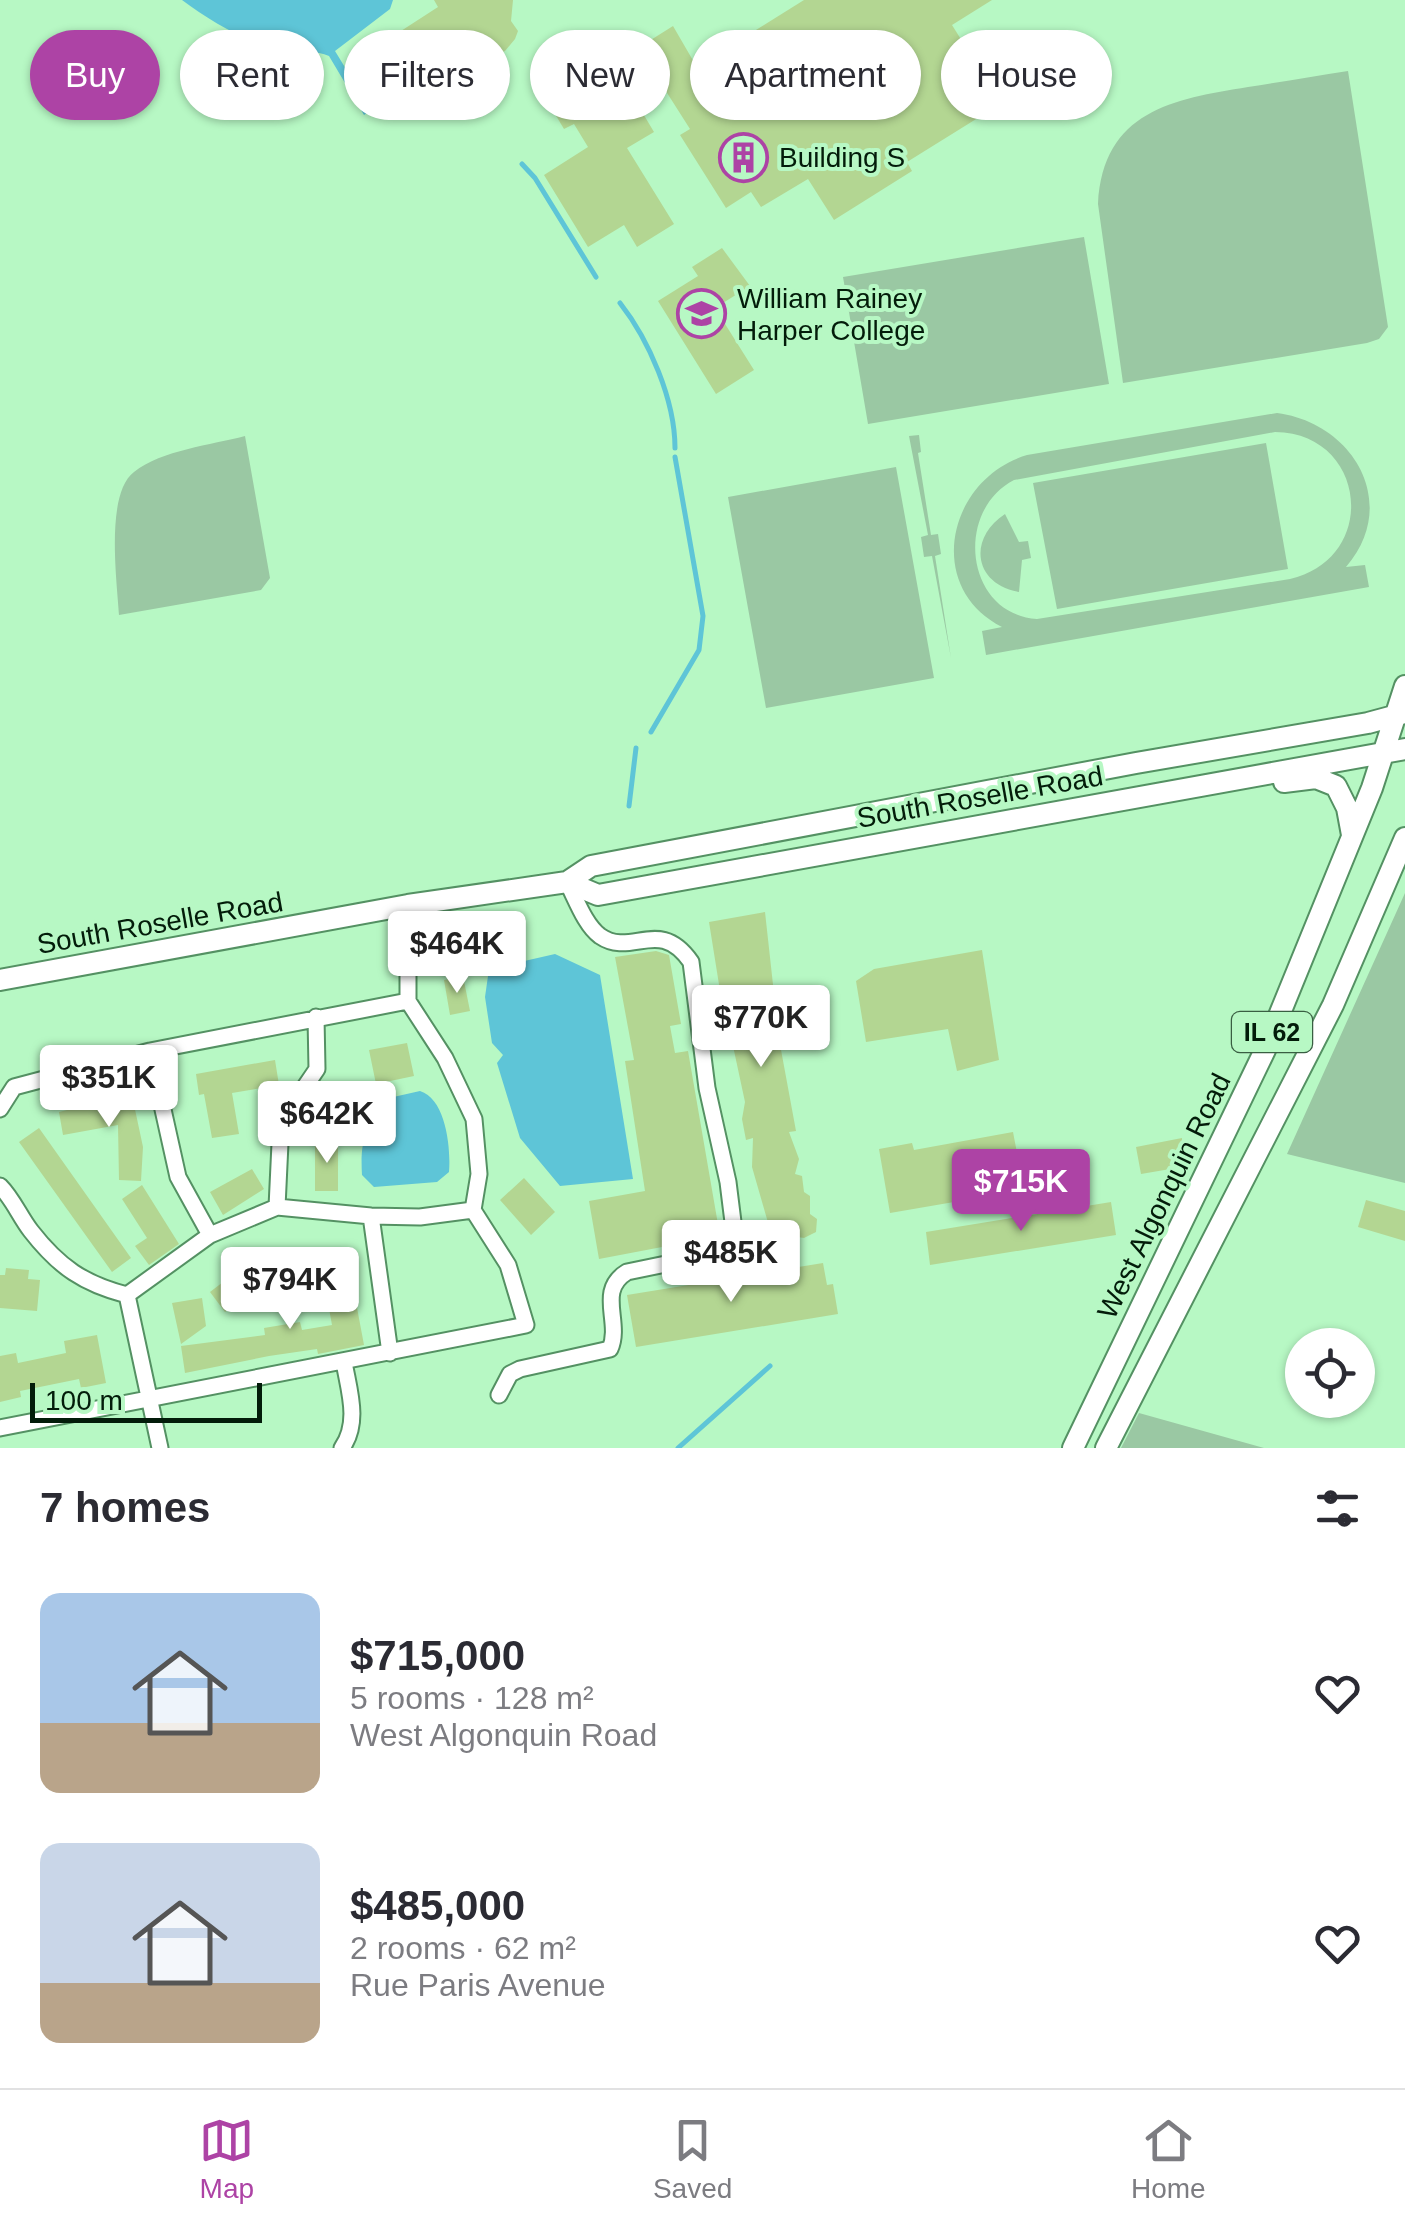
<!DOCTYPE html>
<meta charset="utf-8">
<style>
body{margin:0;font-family:Arial,sans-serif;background:#f2f2f3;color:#2b2b33;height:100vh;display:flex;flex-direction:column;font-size:38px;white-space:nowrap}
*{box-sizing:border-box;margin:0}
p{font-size:32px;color:#7c7c81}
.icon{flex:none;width:55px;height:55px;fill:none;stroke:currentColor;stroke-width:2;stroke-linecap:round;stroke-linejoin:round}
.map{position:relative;height:1448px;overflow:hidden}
.sheet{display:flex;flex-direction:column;background:#fff;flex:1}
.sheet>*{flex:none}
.hud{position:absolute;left:30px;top:30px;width:1345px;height:90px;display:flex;gap:20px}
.tools{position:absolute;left:1285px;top:1328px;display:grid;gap:20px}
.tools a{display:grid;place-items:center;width:90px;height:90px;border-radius:50%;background:#fff;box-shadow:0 2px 8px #0004;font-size:50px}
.scale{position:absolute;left:30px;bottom:25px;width:232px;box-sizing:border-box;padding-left:10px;border:5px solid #031c0a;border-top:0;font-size:28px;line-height:35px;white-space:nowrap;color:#031c0a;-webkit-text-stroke:8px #b7f8c4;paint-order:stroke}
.price{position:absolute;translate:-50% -85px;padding:0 22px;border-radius:10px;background:#fff;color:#222;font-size:32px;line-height:65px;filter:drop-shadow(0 2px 5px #0008)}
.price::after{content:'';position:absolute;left:50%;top:60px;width:30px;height:22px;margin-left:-15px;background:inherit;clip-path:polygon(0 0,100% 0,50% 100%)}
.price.current{background:#ad43a5;color:#fff}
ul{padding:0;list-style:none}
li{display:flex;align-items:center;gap:30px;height:250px;padding:0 40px}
li span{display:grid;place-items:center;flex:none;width:280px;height:200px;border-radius:20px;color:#555}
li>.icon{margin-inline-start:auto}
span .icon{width:120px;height:120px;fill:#fffc;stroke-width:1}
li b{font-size:42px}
h2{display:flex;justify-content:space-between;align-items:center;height:120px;padding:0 40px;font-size:42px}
.chip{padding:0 35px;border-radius:45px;background:#fff;box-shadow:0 2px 8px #0004;font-size:35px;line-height:90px}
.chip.current{background:#ad43a5;color:#fff}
.tab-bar{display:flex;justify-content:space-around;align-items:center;height:140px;border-top:2px solid #e1e1e2;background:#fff;font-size:28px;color:#7c7c81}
.tab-bar a{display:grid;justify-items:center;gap:5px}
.tab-bar .current{color:#ad43a5}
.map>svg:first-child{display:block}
.green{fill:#9ac8a3;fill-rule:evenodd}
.water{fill:#5ec5d7}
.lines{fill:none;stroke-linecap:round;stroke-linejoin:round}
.stream{stroke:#5ec5d7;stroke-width:5}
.building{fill:#b3d692}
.minor-casing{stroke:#549163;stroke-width:19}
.major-casing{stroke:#549163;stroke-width:24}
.minor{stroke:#fff;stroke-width:15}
.major{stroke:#fff;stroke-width:20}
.labels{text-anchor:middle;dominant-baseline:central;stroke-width:8;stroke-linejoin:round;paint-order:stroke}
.shield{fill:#b7f8c4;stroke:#395e42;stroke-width:2.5}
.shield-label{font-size:25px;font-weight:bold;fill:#031c0a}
.poi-label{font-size:28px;fill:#031c0a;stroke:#b7f8c4;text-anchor:start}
.street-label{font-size:28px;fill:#031c0a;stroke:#b7f8c4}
</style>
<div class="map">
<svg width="1405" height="1448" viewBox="0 0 1405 1448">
<rect width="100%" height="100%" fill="#b7f8c4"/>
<path class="green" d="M 1348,71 L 1388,327 L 1379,339 L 1367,343 L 1123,383 L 1098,204 C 1103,111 1173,99 1248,87 C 1281,82 1315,76 1348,71 Z
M 1084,237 L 1109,384 L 868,424 L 843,277 Z
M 1277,413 C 1353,423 1401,503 1346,567 L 1365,565 L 1369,587 L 986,655 L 982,631 L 1002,627 C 924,588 947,479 1027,455 ZM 1275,432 C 1367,433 1380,558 1290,579 L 1037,619 C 965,614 954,511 1014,480 Z
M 919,435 L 921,452 L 918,453 L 931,535 L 938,534 L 941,554 L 935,556 L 951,658 L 932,556 L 924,557 L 921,537 L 928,535 L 909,436 Z
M 245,436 L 270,578 L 261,590 L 119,615 C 117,581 105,494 134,472 C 162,450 211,445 245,436 Z
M 1266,443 L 1288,569 L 1057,609 L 1033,483 Z
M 896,467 L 934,678 L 766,708 L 728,497 Z
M 1005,514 L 1019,542 L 1028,541 L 1031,558 L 1022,560 L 1019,592 C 973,584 968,538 1005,514 Z
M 1405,893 L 1405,1183 L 1287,1154 Z
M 1139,1413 L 1264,1448 L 1121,1448 Z"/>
<path class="water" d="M 182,0 L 393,0 L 390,9 L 335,51 L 371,110 L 364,115 L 329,56 C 317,50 300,54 284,51 C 248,43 211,22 182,0 Z
M 555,954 L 600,975 L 633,1179 L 560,1186 L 520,1138 L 497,1063 L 503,1055 L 492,1043 L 485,997 L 489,969 Z
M 420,1091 C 446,1099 451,1148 449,1172 L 437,1182 L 374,1187 L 362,1175 C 360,1143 365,1120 389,1098 Z"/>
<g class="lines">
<path class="stream" d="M 522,164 L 535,178 L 596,277
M 620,303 C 649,340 675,400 675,448
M 651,732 L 699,650 L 703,616 L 675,457
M 629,806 L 636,748
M 678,1448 L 770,1366"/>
</g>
<path class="building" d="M 434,0 L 513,0 L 511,21 L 518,31 L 515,39 L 505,51 L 488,59 L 459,54 L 398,94 L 370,51 L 438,7 Z
M 804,0 L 992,0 L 952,25 L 972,57 L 989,46 L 1018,93 L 907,162 L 912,171 L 834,220 L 808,179 L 761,207 L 751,192 L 726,208 L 680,135 L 690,129 L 655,74 L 629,90 L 654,132 L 627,148 L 674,224 L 637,247 L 624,225 L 588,247 L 544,175 L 588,147 L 574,124 L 564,129 L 549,104 L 673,26 L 720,107 L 751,87 L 727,48 Z
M 722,248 L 750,286 L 715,308 L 754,370 L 716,394 L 658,301 L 698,276 L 692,267 Z
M 765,912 L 779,1039 L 796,1131 L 789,1132 L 799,1159 L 795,1174 L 802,1176 L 804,1192 L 810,1196 L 810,1214 L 817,1219 L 816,1232 L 804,1238 L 771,1233 L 752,1167 L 753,1138 L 746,1140 L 742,1119 L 745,1102 L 733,1046 L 729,1047 L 709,922 Z
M 982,950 L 999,1060 L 957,1071 L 948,1029 L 866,1042 L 856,981 L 874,969 Z
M 656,951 L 669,955 L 681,1024 L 670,1026 L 675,1053 L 688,1051 L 720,1236 L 599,1259 L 589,1201 L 645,1191 L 625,1061 L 634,1060 L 615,957 Z
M 463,976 L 470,1011 L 450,1015 L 444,980 Z
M 407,1043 L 414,1076 L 376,1084 L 369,1050 Z
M 275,1060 L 279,1085 L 232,1093 L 239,1134 L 212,1138 L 204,1094 L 199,1095 L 196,1074 Z
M 351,1086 L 372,1099 L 349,1137 L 328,1124 Z
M 84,1096 L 90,1097 L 91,1104 L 103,1102 L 104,1106 L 133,1100 L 143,1147 L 141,1181 L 119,1180 L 118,1125 L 63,1135 L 59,1112 L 67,1110 L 66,1102 L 71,1098 Z
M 39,1128 L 131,1258 L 112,1272 L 19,1142 Z
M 1013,1132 L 1024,1190 L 890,1213 L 879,1149 L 912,1143 L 914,1150 Z
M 1182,1138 L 1182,1167 L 1141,1174 L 1136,1147 Z
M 315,1140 L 338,1140 L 338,1191 L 315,1191 Z
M 252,1169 L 264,1189 L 223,1215 L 210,1192 Z
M 524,1178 L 555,1212 L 531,1235 L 500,1200 Z
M 142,1185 L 179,1244 L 149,1265 L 135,1246 L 147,1238 L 122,1199 Z
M 1366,1200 L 1405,1211 L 1405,1241 L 1358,1227 Z
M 1111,1202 L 1116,1235 L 930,1265 L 926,1232 Z
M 312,1253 L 315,1276 L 272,1282 L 268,1259 Z
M 249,1262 L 264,1283 L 225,1312 L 210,1292 Z
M 823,1263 L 827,1285 L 833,1284 L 838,1314 L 636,1347 L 627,1295 Z
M 349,1265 L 364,1345 L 318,1354 L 317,1349 L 269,1356 L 185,1373 L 181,1346 L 265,1335 L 264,1328 L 300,1322 L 302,1330 L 332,1325 L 322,1270 Z
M 6,1268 L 29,1270 L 28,1279 L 40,1280 L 37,1311 L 0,1308 L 0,1275 L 5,1275 Z
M 202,1298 L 206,1326 L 181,1344 L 172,1303 Z
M 97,1335 L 106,1383 L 81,1388 L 79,1379 L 20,1391 L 21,1397 L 0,1402 L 0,1356 L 16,1353 L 18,1363 L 66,1353 L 64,1341 Z"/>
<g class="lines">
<defs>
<path id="minor" d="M 150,1051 L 178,1177 L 210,1235
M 0,1109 L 14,1087 L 150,1051 L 408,1001
M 0,1186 C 13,1199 20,1217 31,1231 C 59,1267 84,1284 127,1295
M 277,1207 L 281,1122 L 317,1069 L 316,1017
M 371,1216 L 390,1353
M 127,1295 L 210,1235 L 277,1207 L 371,1216 L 420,1217 L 473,1210 L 479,1174 L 474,1119 L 445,1058 L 408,1001 L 408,905
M 127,1295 L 160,1448
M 499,1395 L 510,1374 L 520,1369 L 610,1349 C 622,1322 596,1291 627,1272 L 714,1254 L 735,1238 L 728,1182 L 707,1088 L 691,962 C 659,916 632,958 600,936 C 585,925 576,899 567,882
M 0,1428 L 526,1325 L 508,1265 L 473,1210
M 342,1448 C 360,1422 349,1391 344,1362"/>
<path id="major" d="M 1284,782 L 1316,778 L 1336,786 L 1347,808 L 1352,835
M 567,882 L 598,895 L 1405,749
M 0,980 L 408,905 L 567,882 L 591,866 L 1136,763 L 1368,723 L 1405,713
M 1073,1448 L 1265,1050 L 1372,788 L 1405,686
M 1106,1448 L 1333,1005 L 1405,838"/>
</defs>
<use href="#minor" class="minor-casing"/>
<use href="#major" class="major-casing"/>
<use href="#minor" class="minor"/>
<use href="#major" class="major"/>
</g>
<defs>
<symbol id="building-ring" viewBox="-11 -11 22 22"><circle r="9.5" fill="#b7f8c4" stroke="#ad43a5" stroke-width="1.5"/><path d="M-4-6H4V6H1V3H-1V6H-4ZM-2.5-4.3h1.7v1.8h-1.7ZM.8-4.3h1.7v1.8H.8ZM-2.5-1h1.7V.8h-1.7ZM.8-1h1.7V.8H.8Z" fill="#ad43a5"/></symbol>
<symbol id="university-ring" viewBox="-11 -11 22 22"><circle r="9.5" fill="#b7f8c4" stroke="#ad43a5" stroke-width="1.5"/><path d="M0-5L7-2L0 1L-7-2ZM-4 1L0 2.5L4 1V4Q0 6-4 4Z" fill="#ad43a5"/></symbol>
</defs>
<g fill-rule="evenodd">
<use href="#building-ring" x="716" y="130" width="55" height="55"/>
<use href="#university-ring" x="674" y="286" width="55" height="55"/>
</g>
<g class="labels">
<rect class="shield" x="1232" y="1012" width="80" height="40" rx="8"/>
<g class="shield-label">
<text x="1272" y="1032">IL 62</text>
</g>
<g class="poi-label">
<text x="779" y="157">Building S</text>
<text x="737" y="298">William Rainey<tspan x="737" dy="32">Harper College</tspan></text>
</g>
<g class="street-label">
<text transform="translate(980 797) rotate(-10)">South Roselle Road</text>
<text transform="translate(160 923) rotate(-10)">South Roselle Road</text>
<text transform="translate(1164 1196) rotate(-64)">West Algonquin Road</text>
</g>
</g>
</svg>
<div class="tools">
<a><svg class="icon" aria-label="locate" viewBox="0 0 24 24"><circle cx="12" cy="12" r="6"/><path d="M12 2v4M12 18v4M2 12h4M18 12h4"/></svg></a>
</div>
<div class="scale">100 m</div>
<b class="price" style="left:457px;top:996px">$464K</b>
<b class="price" style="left:761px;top:1070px">$770K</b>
<b class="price" style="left:109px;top:1130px">$351K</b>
<b class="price" style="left:327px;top:1166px">$642K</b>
<b class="price current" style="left:1021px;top:1234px">$715K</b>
<b class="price" style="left:731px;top:1305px">$485K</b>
<b class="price" style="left:290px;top:1332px">$794K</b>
<div class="hud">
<a class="chip current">Buy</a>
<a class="chip">Rent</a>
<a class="chip">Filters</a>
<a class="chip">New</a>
<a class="chip">Apartment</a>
<a class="chip">House</a>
</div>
</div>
<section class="sheet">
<h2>7 homes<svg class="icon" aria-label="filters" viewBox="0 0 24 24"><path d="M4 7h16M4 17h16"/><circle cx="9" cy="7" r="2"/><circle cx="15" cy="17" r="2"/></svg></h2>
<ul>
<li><span style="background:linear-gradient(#a9c7e8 65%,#b9a48a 0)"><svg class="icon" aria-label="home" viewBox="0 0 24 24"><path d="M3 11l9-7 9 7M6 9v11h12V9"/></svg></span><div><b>$715,000</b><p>5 rooms · 128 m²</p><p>West Algonquin Road</p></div><svg class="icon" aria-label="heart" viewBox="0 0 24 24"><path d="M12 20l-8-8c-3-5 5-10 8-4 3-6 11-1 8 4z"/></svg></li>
<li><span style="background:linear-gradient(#c9d6e8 70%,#b9a48a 0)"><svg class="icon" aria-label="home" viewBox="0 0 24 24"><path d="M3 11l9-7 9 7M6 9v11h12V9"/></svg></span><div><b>$485,000</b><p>2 rooms · 62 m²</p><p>Rue Paris Avenue</p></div><svg class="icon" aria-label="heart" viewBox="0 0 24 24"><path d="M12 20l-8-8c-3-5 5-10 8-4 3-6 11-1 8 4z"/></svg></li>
</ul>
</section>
<nav class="tab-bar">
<a class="current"><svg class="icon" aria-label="map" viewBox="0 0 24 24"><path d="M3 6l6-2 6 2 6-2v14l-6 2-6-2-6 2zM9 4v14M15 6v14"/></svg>Map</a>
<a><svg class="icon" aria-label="saved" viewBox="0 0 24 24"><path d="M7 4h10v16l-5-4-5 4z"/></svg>Saved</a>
<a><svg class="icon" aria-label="home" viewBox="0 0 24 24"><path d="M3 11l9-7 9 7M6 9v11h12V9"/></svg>Home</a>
</nav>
